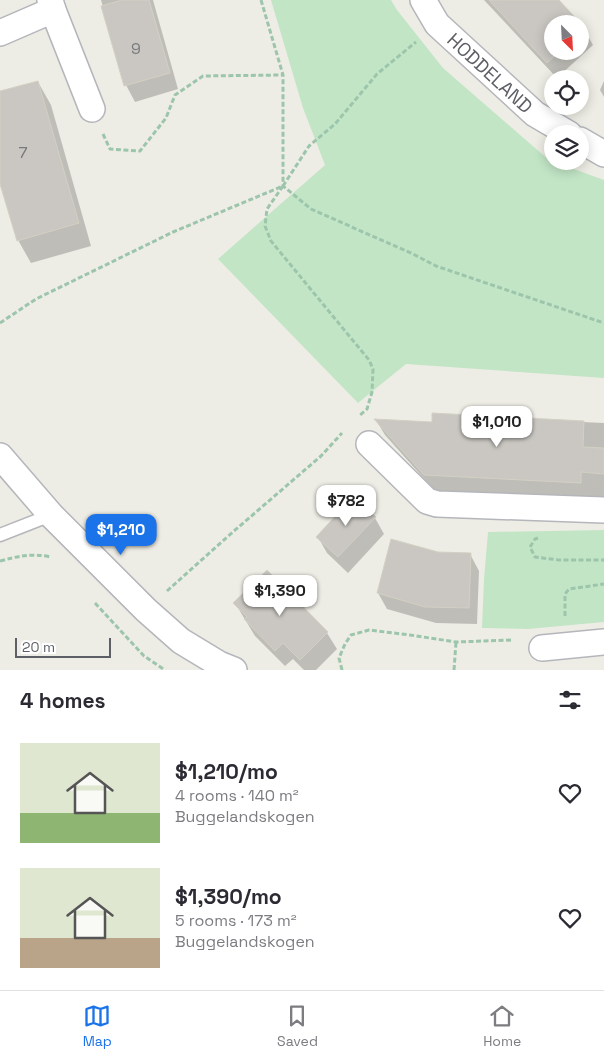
<!DOCTYPE html>
<meta charset="utf-8">
<style>
body{margin:0;font-family:"Space Grotesk",sans-serif;background:#f7f7f7;color:#2b2b33;height:100vh;display:flex;flex-direction:column;font-size:19px;white-space:nowrap}
*{box-sizing:border-box;margin:0}
p{font-size:16px;color:#7c7c81}
.icon{flex:none;width:28px;height:28px;fill:none;stroke:currentColor;stroke-width:2;stroke-linecap:round;stroke-linejoin:round}
.map{position:relative;height:670px;overflow:hidden}
.side{display:flex;flex-direction:column;background:#fff;flex:1}
.side>*{flex:none}
.needle{width:32px;rotate:156deg}
.tools{position:absolute;left:544px;top:15px;display:grid;gap:10px}
.tools a{display:grid;place-items:center;width:45px;height:45px;border-radius:50%;background:#fff;box-shadow:0 2px 12px #0003;font-size:25px}
.scale{position:absolute;left:15px;bottom:12px;width:96px;box-sizing:border-box;padding-left:5px;border:2px solid #5c5f65;border-top:0;font-size:14px;line-height:18px;white-space:nowrap;color:#5c5f65;-webkit-text-stroke:4px #fff;paint-order:stroke}
.price{position:absolute;translate:-50% -42px;padding:0 11px;border-radius:10px;background:#fff;color:#222;font-size:16px;line-height:32px;filter:drop-shadow(0 1px 2px #0008)}
.price::after{content:'';position:absolute;left:50%;top:30px;width:15px;height:11px;margin-left:-8px;background:inherit;clip-path:polygon(0 0,100% 0,50% 100%)}
.price.current{background:#1a73e8;color:#fff}
ul{padding:0;list-style:none}
li{display:flex;align-items:center;gap:15px;height:125px;padding:0 20px}
li span{display:grid;place-items:center;flex:none;width:140px;height:100px;border-radius:0px;color:#555}
li>.icon{margin-inline-start:auto}
span .icon{width:60px;height:60px;fill:#fffc;stroke-width:1}
li b{font-size:21px}
h2{display:flex;justify-content:space-between;align-items:center;height:60px;padding:0 20px;font-size:21px}
.tabs{display:flex;justify-content:space-around;align-items:center;height:70px;border-top:1px solid #e1e1e2;background:#fff;font-size:14px;color:#7c7c81}
.tabs a{display:grid;justify-items:center;gap:2px}
.tabs .current{color:#1a73e8}
.map>svg:first-child{display:block}
.green{fill:#c2e5c6}
.shadow{fill:#0003}
.building{fill:#cac7c2;stroke:#d3d0c3}
.lines{fill:none;stroke-linecap:round;stroke-linejoin:round}
.lane-casing{stroke:#b5b6bb;stroke-width:15}
.street-casing{stroke:#b5b6bb;stroke-width:28}
.path{stroke:#9cc5ac;stroke-width:3;stroke-dasharray:5 2.5;stroke-linecap:butt}
.lane{stroke:#fff;stroke-width:12}
.street{stroke:#fff;stroke-width:25}
.labels{text-anchor:middle;dominant-baseline:central;stroke-width:5;stroke-linejoin:round;paint-order:stroke}
.number-label{font-size:16px;fill:#78797c}
.street-label{font-size:19px;fill:#5c5f65;stroke:#fff}
</style>
<div class="map">
<svg width="604" height="670" viewBox="0 0 604 670">
<rect width="100%" height="100%" fill="#eeede5"/>
<path class="green" d="M 271,0 L 391,0 L 397,10 L 443,68 L 549,160 L 604,180 L 604,378 L 406,364 L 358,403 L 218,259 L 325,165 L 303,108 Z
M 604,530 L 604,622 L 528,629 L 482,628 L 484,579 L 488,532 Z"/>
<path class="shadow" d="M 101,0 L 153,0 L 178,89 L 135,102 L 126,85 Z
M 484,0 L 557,0 L 552,24 L 552,51 L 580,51 L 580,25 L 584,29 L 593,45 L 557,78 Z
M 604,81 L 604,97 L 600,90 Z
M 38,82 L 51,105 L 91,246 L 31,263 L 18,240 L 0,179 L 0,93 Z
M 433,415 L 604,423 L 604,499 L 435,491 L 385,435 L 376,420 L 433,424 Z
M 375,518 L 384,534 L 348,573 L 327,553 L 318,537 Z
M 438,553 L 470,554 L 479,571 L 477,624 L 436,623 L 387,609 L 378,593 Z
M 235,603 L 327,633 L 337,649 L 316,670 L 304,670 L 293,659 L 285,666 L 255,636 Z"/>
<path class="building" d="M 122,0 L 149,0 L 170,73 L 124,86 L 101,6 Z
M 489,0 L 559,0 L 585,28 L 580,33 L 580,24 L 552,24 L 552,51 L 560,51 L 547,63 Z
M 38,81 L 79,223 L 17,241 L 0,184 L 0,91 Z
M 432,413 L 584,421 L 583,447 L 604,448 L 604,474 L 581,472 L 581,483 L 424,475 L 374,419 L 432,422 Z
M 354,496 L 376,517 L 338,557 L 316,537 Z
M 391,539 L 438,552 L 471,553 L 469,608 L 425,607 L 377,593 Z
M 267,570 L 328,632 L 300,660 L 283,643 L 275,651 L 244,619 L 247,617 L 233,603 Z"/>
<g class="lines">
<defs>
<path id="lane" d="M 0,535 L 51,515"/>
<g id="street">
<path d="M 50,0 L 53,10 L 92,109"/>
<path id="s1" d="M 423,0 L 437,24 L 535,114 L 569,134"/>
<path d="M 0,33 L 53,10"/>
<path d="M 580,140 L 604,154"/>
<path d="M 369,444 L 427,501 L 437,504 L 604,510"/>
<path d="M 0,456 L 51,515 L 146,610 L 181,641 L 219,664 L 234,670"/>
<path d="M 542,648 L 604,642"/>
</g>
</defs>
<use href="#lane" class="lane-casing"/>
<use href="#street" class="street-casing"/>
<path class="path" d="M 261,0 L 283,75 L 283,186 L 311,209 L 413,254 L 436,266 L 604,323
M 103,134 L 110,149 L 140,151 L 166,118 L 175,95 L 203,76 L 283,75
M 283,186 L 267,209 L 265,226 L 271,241 L 369,360 L 373,369 L 372,392 L 367,409 L 359,416
M 0,323 L 36,299 L 173,232 L 283,186 L 309,146 L 335,124 L 377,74 L 416,42
M 538,538 L 535,539 L 530,547 L 535,557 L 559,560 L 604,560
M 0,561 C 19,556 31,553 51,557
M 167,591 L 234,531 L 321,456 L 342,433
M 95,603 L 144,656 L 165,670
M 565,616 L 565,594 L 569,589 L 604,584
M 342,670 L 339,658 L 345,644 L 351,635 L 369,630 L 410,635 L 456,642 L 513,640
M 454,670 L 456,642"/>
<use href="#lane" class="lane"/>
<use href="#street" class="street"/>
</g>
<g class="labels">
<g class="number-label">
<text x="136" y="48">9</text>
<text x="23" y="152">7</text>
</g>
<g class="street-label">
<text stroke="none"><textPath href="#s1" startOffset="100">HODDELAND</textPath></text>
</g>
</g>
</svg>
<div class="tools">
<a><svg class="needle" viewBox="-14 -14 28 28"><path d="M0-13l5 13h-10z" fill="#e53935"/><path d="M0 13l5-13h-10z" fill="#7c7c81"/></svg></a>
<a><svg class="icon" aria-label="locate" viewBox="0 0 24 24"><circle cx="12" cy="12" r="6"/><path d="M12 2v4M12 18v4M2 12h4M18 12h4"/></svg></a>
<a><svg class="icon" aria-label="layers" viewBox="0 0 24 24"><path d="M12 4l9 5-9 5-9-5zM3 14l9 5 9-5"/></svg></a>
</div>
<div class="scale">20 m</div>
<b class="price" style="left:497px;top:448px">$1,010</b>
<b class="price" style="left:346px;top:527px">$782</b>
<b class="price current" style="left:121px;top:556px">$1,210</b>
<b class="price" style="left:280px;top:617px">$1,390</b>
</div>
<section class="side">
<h2>4 homes<svg class="icon" aria-label="filters" viewBox="0 0 24 24"><path d="M4 7h16M4 17h16"/><circle cx="9" cy="7" r="2"/><circle cx="15" cy="17" r="2"/></svg></h2>
<ul>
<li><span style="background:linear-gradient(#dfe7d0 70%,#8fb573 0)"><svg class="icon" aria-label="home" viewBox="0 0 24 24"><path d="M3 11l9-7 9 7M6 9v11h12V9"/></svg></span><div><b>$1,210/mo</b><p>4 rooms · 140 m²</p><p>Buggelandskogen</p></div><svg class="icon" aria-label="heart" viewBox="0 0 24 24"><path d="M12 20l-8-8c-3-5 5-10 8-4 3-6 11-1 8 4z"/></svg></li>
<li><span style="background:linear-gradient(#dfe7d0 70%,#b9a48a 0)"><svg class="icon" aria-label="home" viewBox="0 0 24 24"><path d="M3 11l9-7 9 7M6 9v11h12V9"/></svg></span><div><b>$1,390/mo</b><p>5 rooms · 173 m²</p><p>Buggelandskogen</p></div><svg class="icon" aria-label="heart" viewBox="0 0 24 24"><path d="M12 20l-8-8c-3-5 5-10 8-4 3-6 11-1 8 4z"/></svg></li>
</ul>
</section>
<nav class="tabs">
<a class="current"><svg class="icon" aria-label="map" viewBox="0 0 24 24"><path d="M3 6l6-2 6 2 6-2v14l-6 2-6-2-6 2zM9 4v14M15 6v14"/></svg>Map</a>
<a><svg class="icon" aria-label="saved" viewBox="0 0 24 24"><path d="M7 4h10v16l-5-4-5 4z"/></svg>Saved</a>
<a><svg class="icon" aria-label="home" viewBox="0 0 24 24"><path d="M3 11l9-7 9 7M6 9v11h12V9"/></svg>Home</a>
</nav>
